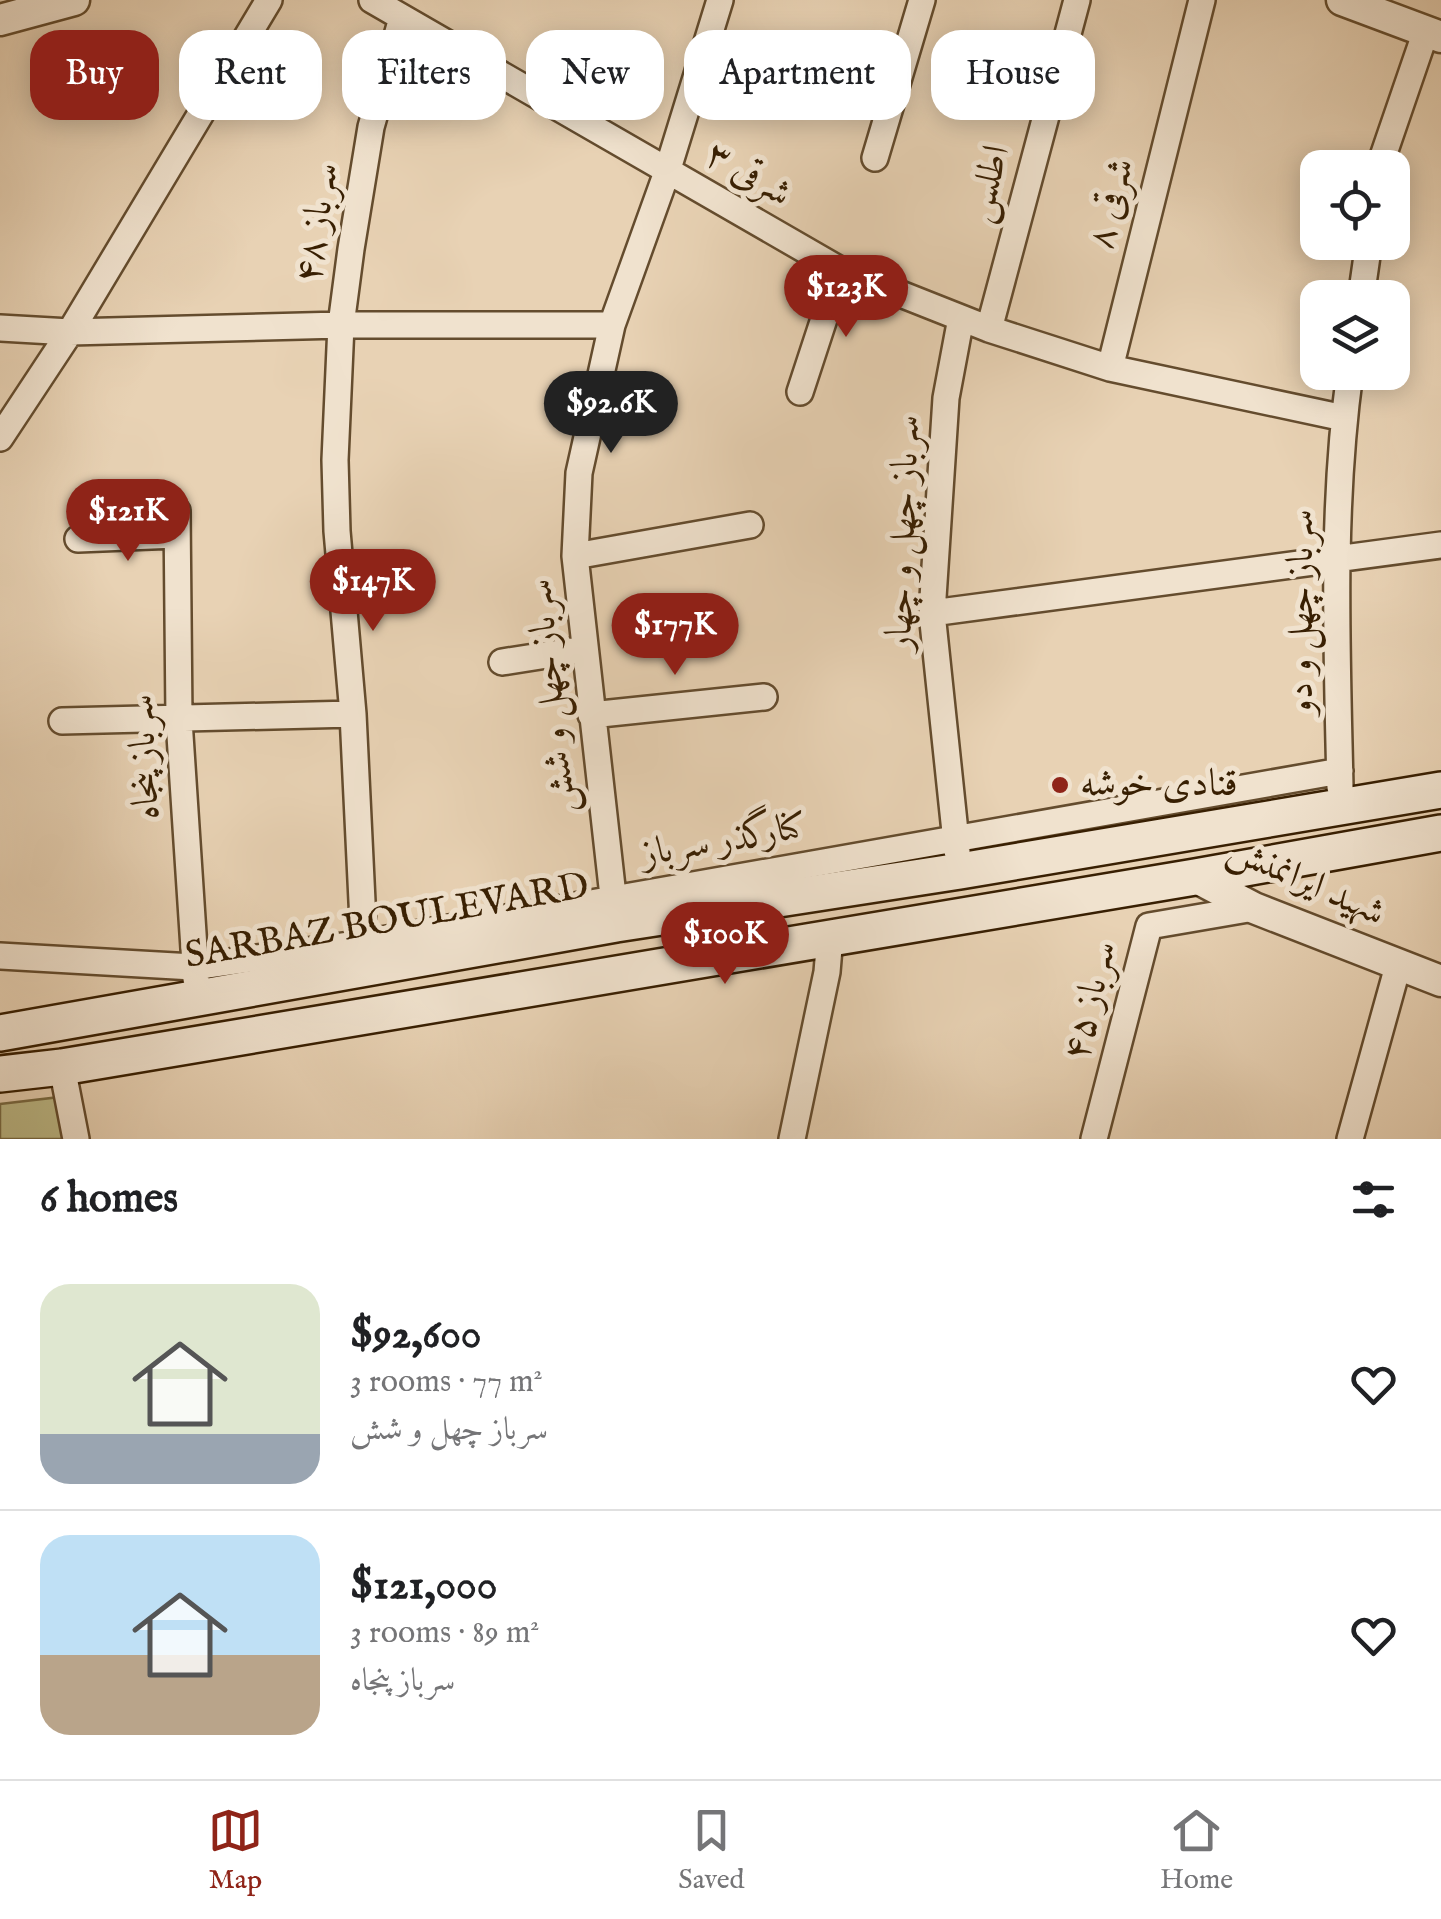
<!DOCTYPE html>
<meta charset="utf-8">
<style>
body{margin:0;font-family:"IM FELL English",Amiri,serif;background:#f2f2f2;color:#202124;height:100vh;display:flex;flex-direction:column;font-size:38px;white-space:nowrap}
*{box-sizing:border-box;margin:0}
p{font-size:32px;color:#757577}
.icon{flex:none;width:55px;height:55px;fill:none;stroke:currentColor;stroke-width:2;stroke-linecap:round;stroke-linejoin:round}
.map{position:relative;height:1139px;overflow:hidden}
.drawer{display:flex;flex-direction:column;background:#fff;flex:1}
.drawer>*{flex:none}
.guide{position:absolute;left:30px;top:30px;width:1382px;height:90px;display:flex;gap:20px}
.tools{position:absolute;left:1300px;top:150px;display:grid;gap:20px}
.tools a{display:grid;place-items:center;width:110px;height:110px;border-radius:20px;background:#fff;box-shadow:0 5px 25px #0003;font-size:50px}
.price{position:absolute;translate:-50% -85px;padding:0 22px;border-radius:35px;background:#8f2418;color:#fff;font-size:32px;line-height:65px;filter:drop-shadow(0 2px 5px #0008)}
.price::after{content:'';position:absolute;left:50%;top:60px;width:30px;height:22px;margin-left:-15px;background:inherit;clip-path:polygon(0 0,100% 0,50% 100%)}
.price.current{background:#222;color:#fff}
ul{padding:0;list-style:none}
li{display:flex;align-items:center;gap:30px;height:250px;padding:0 40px}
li+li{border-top:2px solid #e0e0e0}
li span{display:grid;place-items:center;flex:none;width:280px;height:200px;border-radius:30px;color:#555}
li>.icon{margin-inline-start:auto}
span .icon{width:120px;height:120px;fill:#fffc;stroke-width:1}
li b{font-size:42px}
h2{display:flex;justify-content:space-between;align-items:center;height:120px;padding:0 40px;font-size:42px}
.tag{padding:0 35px;border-radius:30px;background:#fff;box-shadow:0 5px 25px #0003;font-size:35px;line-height:90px}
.tag.current{background:#8f2418;color:#fff}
.dock{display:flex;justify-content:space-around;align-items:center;height:140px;border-top:2px solid #e0e0e0;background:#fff;font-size:28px;color:#757577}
.dock a{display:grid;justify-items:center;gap:5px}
.dock .current{color:#8f2418}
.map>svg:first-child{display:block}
.green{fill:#bdba88;stroke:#7a6c45;stroke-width:2.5}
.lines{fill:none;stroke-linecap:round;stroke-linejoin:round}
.minor-casing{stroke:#644c2e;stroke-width:30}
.tertiary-casing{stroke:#644c2e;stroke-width:35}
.secondary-casing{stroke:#381f02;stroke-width:40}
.minor{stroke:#f0e2ce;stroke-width:25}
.tertiary{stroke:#f0e2ce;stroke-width:30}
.secondary{stroke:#f0e2ce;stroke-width:35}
.poi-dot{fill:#8f2418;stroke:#f0e2ce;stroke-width:4}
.labels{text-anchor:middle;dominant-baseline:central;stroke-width:10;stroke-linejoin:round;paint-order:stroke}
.street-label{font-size:38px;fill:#381f02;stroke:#f0e2ce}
.poi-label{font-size:38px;fill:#381f02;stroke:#f0e2ce;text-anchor:start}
</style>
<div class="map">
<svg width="1441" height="1139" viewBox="0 0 1441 1139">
<rect width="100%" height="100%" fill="#e8d2b4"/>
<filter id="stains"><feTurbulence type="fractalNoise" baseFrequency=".002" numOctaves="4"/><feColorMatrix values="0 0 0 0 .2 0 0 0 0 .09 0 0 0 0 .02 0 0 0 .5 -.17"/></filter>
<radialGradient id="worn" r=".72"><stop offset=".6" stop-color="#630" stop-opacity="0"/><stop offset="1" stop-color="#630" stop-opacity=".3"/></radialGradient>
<path class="green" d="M 60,1097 L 67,1139 L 0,1139 L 0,1104 Z"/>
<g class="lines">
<defs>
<path id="minor" d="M 372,0 L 840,270 L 989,329 L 1110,368 L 1344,418
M 875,158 L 922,0
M 1379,168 L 1426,31
M 1361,298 L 1369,242
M 0,328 L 70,332 L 341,325 L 612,325
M 989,329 L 1077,0
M 1110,368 L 1202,0
M 800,392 L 840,270
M 0,438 L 70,332 L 269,0
M 177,511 L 179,720 L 196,979
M 78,539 L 176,535
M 575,556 L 750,525
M 932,613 L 1441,545
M 502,662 L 585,649
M 591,715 L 764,697
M 62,721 L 353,714
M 1340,787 C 1337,649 1331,510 1350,372
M 957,851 L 932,613 L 946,398 L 961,318
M 615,914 L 575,556 L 579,473 L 612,325 L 667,172 L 720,0
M 364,943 L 353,714 L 337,531 L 335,460 L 341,325 L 351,249 L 371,127 L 402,18
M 0,956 L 193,967 L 364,943 L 1340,771
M 62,1067 L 76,1139
M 792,1139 L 827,972 L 830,936
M 1094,1139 L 1149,926 L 1254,908
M 1350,1139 L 1398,966"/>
<path id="tertiary" d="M 1342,0 L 1441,37
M 0,20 L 74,0
M 1195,877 L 1254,908 L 1441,981"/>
<path id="secondary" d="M 0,1033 L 616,924 L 960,871 L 1441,790
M 0,1074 L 62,1067 L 1195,877 L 1441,833"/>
</defs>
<use href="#minor" class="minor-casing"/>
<use href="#tertiary" class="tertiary-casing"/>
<use href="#secondary" class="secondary-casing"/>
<use href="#minor" class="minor"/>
<use href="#tertiary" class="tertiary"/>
<use href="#secondary" class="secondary"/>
</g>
<circle class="poi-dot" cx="1060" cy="785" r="10"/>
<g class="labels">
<g class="street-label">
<text transform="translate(748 175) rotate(30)">شرقی ۳</text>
<text transform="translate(989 184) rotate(-75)">اطلس</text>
<text transform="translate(1112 204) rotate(-76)">۸ شرقی</text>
<text transform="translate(318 223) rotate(-81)">سرباز ۴۸</text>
<text transform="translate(904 533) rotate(-88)">سرباز چهل و چهار</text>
<text transform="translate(1302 612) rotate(-90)">سرباز چهل و دو</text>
<text transform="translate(552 696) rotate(-96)">سرباز چهل و شش</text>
<text transform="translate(145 757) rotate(-93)">سرباز پنجاه</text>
<text transform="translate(724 841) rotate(-10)">کنارگذر سرباز</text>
<text transform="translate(1306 882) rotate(24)">شهید ایرانمنش</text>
<text transform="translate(387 922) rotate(-10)">SARBAZ BOULEVARD</text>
<text transform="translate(1091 1001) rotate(-76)">سرباز ۴۵</text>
</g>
<g class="poi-label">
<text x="1080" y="785">قنادی خوشه</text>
</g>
</g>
<rect width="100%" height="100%" filter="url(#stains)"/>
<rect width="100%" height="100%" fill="url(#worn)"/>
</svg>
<div class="tools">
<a><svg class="icon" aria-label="locate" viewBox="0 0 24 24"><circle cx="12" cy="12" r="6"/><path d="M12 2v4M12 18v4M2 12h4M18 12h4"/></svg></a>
<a><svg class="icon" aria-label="layers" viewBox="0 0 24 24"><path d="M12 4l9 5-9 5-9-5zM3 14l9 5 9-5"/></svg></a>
</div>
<b class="price" style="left:846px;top:340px">$123K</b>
<b class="price current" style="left:611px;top:456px">$92.6K</b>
<b class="price" style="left:128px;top:564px">$121K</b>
<b class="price" style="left:373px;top:634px">$147K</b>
<b class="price" style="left:675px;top:678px">$177K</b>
<b class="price" style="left:725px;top:987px">$100K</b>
<div class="guide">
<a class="tag current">Buy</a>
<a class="tag">Rent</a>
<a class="tag">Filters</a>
<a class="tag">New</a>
<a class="tag">Apartment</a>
<a class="tag">House</a>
</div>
</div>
<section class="drawer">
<h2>6 homes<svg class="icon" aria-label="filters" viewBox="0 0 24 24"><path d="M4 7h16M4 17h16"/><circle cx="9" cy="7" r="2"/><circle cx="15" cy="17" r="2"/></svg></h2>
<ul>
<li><span style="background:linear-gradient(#dfe7d0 75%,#9aa5b1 0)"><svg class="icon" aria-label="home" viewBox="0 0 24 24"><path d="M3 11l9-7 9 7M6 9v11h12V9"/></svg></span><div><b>$92,600</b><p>3 rooms · 77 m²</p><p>سرباز چهل و شش</p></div><svg class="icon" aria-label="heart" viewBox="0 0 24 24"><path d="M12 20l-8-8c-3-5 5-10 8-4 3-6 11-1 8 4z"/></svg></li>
<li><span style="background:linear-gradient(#bfe0f5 60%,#b9a48a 0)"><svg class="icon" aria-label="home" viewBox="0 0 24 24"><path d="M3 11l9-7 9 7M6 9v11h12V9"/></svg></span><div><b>$121,000</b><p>3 rooms · 89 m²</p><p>سرباز پنجاه</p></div><svg class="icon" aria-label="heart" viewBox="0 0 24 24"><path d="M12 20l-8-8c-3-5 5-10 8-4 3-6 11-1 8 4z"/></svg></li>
</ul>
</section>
<nav class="dock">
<a class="current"><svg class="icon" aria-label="map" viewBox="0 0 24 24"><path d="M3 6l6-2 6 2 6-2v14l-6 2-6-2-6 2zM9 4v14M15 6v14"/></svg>Map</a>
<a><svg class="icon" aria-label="saved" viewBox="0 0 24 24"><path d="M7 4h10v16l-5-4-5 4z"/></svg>Saved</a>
<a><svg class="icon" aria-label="home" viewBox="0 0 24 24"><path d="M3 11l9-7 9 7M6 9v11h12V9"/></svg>Home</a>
</nav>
